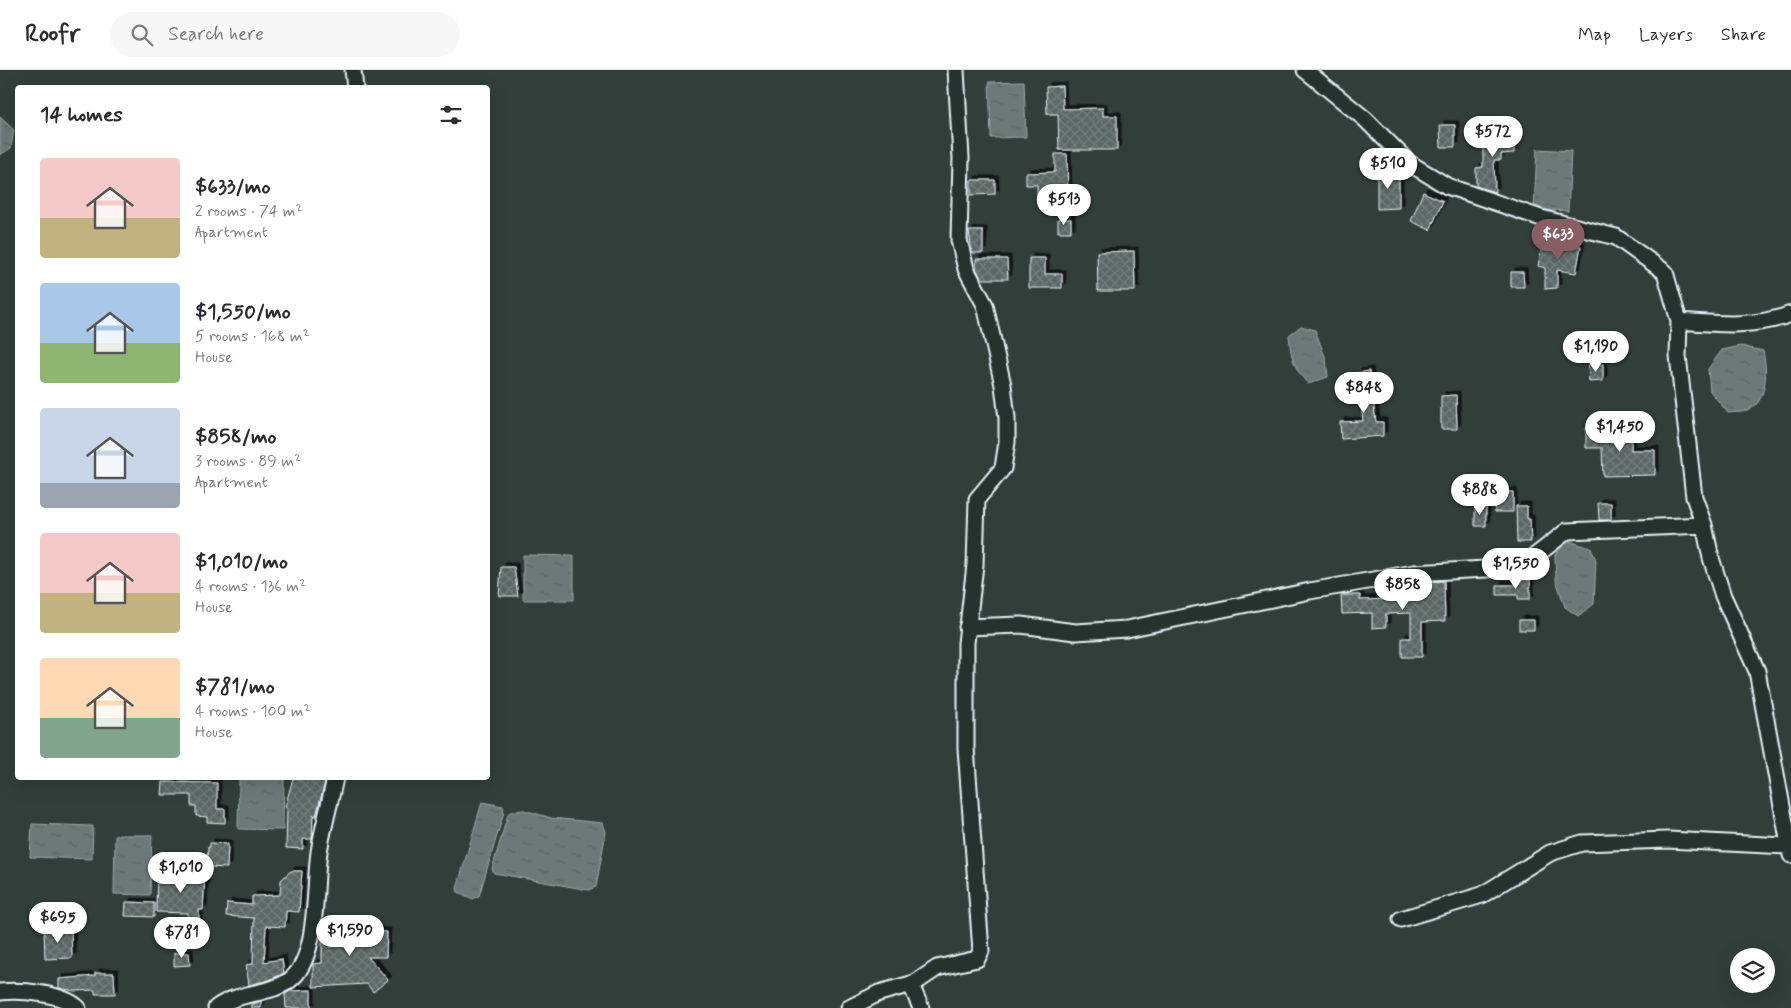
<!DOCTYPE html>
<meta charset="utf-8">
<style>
body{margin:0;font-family:Mynerve,sans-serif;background:#f7f7f7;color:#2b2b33;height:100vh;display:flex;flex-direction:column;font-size:19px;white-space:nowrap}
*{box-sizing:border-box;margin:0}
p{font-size:16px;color:#7c7c81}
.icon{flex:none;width:28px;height:28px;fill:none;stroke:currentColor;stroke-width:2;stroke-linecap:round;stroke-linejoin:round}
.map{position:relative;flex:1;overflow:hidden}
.panel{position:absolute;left:15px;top:15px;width:475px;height:695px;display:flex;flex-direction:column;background:#fff;border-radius:5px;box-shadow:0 5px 20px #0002}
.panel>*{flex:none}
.fabs{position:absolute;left:1730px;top:878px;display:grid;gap:10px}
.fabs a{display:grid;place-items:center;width:45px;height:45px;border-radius:50%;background:#fff;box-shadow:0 5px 20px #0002;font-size:25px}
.price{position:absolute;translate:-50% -42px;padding:0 11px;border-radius:18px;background:#fff;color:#222;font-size:16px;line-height:32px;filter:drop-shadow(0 1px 2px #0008)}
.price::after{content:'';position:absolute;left:50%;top:30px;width:15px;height:11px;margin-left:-8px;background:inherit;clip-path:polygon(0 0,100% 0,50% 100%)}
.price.current{background:#8a5d65;color:#fff}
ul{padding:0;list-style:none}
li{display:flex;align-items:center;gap:15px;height:125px;padding:0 25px}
li span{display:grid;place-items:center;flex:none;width:140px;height:100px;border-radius:5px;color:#555}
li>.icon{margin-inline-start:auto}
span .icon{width:60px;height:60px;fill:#fffc;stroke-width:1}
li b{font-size:21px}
h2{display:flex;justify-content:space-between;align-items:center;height:60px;padding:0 25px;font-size:21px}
header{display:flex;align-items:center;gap:30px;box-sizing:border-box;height:70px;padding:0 25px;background:#fff;border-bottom:1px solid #e1e1e2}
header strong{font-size:24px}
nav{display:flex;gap:28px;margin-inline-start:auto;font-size:18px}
.search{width:350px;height:45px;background:#f7f7f7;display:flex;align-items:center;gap:12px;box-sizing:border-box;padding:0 18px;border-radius:28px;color:#7c7c81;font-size:19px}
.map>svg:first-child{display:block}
.water{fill:url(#water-ripples);stroke:#9ea9ab}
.building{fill:url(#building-cross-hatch);stroke:#e8f1f8;filter:url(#shadow)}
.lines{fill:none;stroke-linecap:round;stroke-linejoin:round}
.street-casing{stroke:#e8f1f8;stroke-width:19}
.street{stroke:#26332d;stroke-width:15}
</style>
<header>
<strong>Roofr</strong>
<div class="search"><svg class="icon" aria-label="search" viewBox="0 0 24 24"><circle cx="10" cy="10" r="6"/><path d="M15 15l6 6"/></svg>Search here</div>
<nav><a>Map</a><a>Layers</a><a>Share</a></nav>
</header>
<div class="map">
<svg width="1791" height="938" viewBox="0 0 1791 938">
<defs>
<pattern id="water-ripples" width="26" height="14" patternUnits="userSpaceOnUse" patternTransform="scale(1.25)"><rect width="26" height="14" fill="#6d7978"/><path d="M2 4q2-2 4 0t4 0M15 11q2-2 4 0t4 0" fill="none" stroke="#5b6363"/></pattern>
<pattern id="building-cross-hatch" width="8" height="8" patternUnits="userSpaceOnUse" patternTransform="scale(1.25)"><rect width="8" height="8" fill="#5c6865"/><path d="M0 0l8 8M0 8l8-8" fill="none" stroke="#737e7c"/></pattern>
<filter id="shadow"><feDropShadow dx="4" dy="-4" stdDeviation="0" flood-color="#0009"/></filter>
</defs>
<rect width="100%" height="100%" fill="#323e39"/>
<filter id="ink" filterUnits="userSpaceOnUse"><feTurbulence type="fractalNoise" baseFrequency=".02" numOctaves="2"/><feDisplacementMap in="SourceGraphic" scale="10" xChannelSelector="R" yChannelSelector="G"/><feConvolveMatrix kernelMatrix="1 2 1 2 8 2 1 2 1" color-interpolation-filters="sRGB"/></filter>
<g filter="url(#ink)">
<path class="water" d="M 1024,11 L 1026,67 L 991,68 L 989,12 Z
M 0,47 L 14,60 L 11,78 L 0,85 Z
M 1537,79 L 1571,81 L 1568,141 L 1534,139 Z
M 1301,256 L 1315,260 L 1326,289 L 1328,307 L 1308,314 C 1293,297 1291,287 1289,265 Z
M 1741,276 L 1763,281 C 1767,299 1768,328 1751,339 C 1746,343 1735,342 1728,343 L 1710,321 L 1708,299 L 1722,280 Z
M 1566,470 L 1591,478 L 1596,490 L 1594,534 L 1578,546 L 1565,537 L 1556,510 L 1555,485 Z
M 523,485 L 574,486 L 574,530 L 523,530 Z
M 239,708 L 284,708 L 283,760 L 238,759 Z
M 482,732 L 503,736 L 504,742 L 479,826 L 473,829 L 458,822 L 457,818 Z
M 524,740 L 551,748 L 603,753 L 606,762 L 596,817 L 589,820 L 494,803 L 492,799 L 508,744 L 511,741 Z
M 32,754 L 93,756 L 92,789 L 30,787 Z
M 115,765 L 152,765 L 150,825 L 114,824 Z"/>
<path class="building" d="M 1062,16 L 1063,39 L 1103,38 L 1103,46 L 1117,46 L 1117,80 L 1059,80 L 1058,44 L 1047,44 L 1046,17 Z
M 1440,55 L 1455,55 L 1455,77 L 1441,77 Z
M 1498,61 L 1498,66 L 1514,66 L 1514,83 L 1501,84 L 1501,90 L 1494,90 L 1495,122 L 1476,116 L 1476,98 L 1483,97 L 1483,62 Z
M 1055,84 L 1067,84 L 1068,125 L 1037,125 L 1037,115 L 1026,115 L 1026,103 L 1055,102 Z
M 1399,100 L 1399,138 L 1377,139 L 1377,101 Z
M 971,110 L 995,110 L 995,124 L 971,125 Z
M 1423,122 L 1443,131 L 1430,160 L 1411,151 Z
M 1058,149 L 1071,149 L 1071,162 L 1058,162 Z
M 969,161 L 983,161 L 983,183 L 972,183 Z
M 1543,170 L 1581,176 L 1576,203 L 1557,200 L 1557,218 L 1545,219 L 1545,198 L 1538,196 Z
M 1134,181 L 1135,221 L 1098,221 L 1097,182 Z
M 1029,188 L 1045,188 L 1045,204 L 1062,204 L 1062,218 L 1029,218 Z
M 976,189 L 1007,189 L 1008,209 L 982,209 L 976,199 Z
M 1511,202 L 1523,202 L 1524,217 L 1511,217 Z
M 1603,294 L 1603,311 L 1589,312 L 1588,295 Z
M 1369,301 L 1376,352 L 1383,352 L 1383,366 L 1341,369 L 1340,352 L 1363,351 L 1357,303 Z
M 1456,325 L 1457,359 L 1441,359 L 1441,326 Z
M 1610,357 L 1610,361 L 1631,361 L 1631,380 L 1655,380 L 1655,405 L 1603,406 L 1602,378 L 1586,378 L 1586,358 Z
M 1499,422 L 1513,422 L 1513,442 L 1495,442 L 1494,432 L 1499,432 Z
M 1598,433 L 1611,433 L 1611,450 L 1599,450 Z
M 1475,435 L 1486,435 L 1486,456 L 1475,456 Z
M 1516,436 L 1527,436 L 1527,449 L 1530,449 L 1531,472 L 1517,472 Z
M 501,497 L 514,497 L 518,526 L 499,526 Z
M 1518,510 L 1530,510 L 1530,529 L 1518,529 L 1518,525 L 1497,525 L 1497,515 L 1518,515 Z
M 1444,511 L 1445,551 L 1422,552 L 1422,587 L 1402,587 L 1402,568 L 1411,568 L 1411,543 L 1386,544 L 1386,557 L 1372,558 L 1372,543 L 1342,544 L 1341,525 L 1360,525 L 1360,530 L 1390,529 L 1390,517 L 1403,516 L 1403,520 L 1427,519 L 1427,512 Z
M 1519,550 L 1534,550 L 1534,560 L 1519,560 Z
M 293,708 L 326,708 L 316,746 L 313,745 L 312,769 L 303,769 L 303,779 L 286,778 L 287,738 L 285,737 Z
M 163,712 L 217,713 L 217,739 L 225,739 L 225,753 L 207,752 L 207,747 L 196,746 L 196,736 L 191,736 L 191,725 L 162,725 Z
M 210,773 L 228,774 L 227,798 L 207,797 L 208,777 L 210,777 Z
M 157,800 L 205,804 L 203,840 L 199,840 L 199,855 L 188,855 L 188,843 L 156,842 Z
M 291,801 L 302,801 L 299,842 L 286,841 L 285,857 L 266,856 L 264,892 L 282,889 L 284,903 L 269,910 L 249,915 L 246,895 L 253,894 L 254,848 L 226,846 L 227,833 L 252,835 L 252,826 L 280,825 L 281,810 Z
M 126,832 L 154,833 L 154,847 L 125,846 Z
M 364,854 L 364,861 L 387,862 L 386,887 L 368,887 L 388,910 L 373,922 L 367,914 L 313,917 L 313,894 L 322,893 L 322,855 Z
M 44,860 L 71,860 L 72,888 L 45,889 Z
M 174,883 L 189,883 L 190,895 L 174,896 Z
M 95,903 L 114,903 L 115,924 L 95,924 L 95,920 L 75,921 L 59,918 L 59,909 L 95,906 Z
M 311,920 L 311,938 L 286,938 L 285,924 L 290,921 Z
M 261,931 L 261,938 L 252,938 L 252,934 Z"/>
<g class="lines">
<defs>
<path id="street" d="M 353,0 L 355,18
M 1305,0 L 1365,49 L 1409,93 L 1447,116 L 1541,148 L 1616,167 L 1665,202 L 1679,251 L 1678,286 L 1694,427 L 1704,455 L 1711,488 L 1723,526 L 1757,601 L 1791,785
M 1679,251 C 1717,254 1755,258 1791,244
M 967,557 L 1021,555 L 1075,562 L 1127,559 L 1310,521 L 1414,503 L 1521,497 L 1567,461 L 1704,455
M 1401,849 L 1482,825 L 1550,783 L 1582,773 L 1668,770 L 1788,776
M 911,915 L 921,938
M 0,922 C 21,920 63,923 78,938
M 216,938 C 238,921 268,926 290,910 C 319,888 314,817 319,782 C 323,757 330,733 335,708
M 849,938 L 879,923 L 915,913 L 937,898 L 977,889 L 981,881 L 966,678 L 966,573 L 975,495 L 977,429 L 1003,398 L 1007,372 L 1007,348 L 1003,315 L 985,235 L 966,199 L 959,170 L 961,88 L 956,0"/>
</defs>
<use href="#street" class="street-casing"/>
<use href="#street" class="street"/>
</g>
</g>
</svg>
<div class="fabs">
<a><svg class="icon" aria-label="layers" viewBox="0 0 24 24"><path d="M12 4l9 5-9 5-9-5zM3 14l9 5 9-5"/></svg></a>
</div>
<b class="price" style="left:1493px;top:88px">$572</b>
<b class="price" style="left:1388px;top:120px">$510</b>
<b class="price" style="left:1064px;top:156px">$513</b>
<b class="price current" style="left:1558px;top:191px">$633</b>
<b class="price" style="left:1596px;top:303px">$1,190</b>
<b class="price" style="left:1364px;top:344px">$848</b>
<b class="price" style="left:1620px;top:383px">$1,450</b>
<b class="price" style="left:1480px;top:446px">$888</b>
<b class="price" style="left:1516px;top:520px">$1,550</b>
<b class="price" style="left:1403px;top:541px">$858</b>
<b class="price" style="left:181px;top:824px">$1,010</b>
<b class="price" style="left:58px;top:874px">$695</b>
<b class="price" style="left:350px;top:887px">$1,590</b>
<b class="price" style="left:182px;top:889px">$781</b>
<section class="panel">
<h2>14 homes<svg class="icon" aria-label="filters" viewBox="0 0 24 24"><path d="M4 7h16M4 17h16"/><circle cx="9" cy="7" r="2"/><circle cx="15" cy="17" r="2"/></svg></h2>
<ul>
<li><span style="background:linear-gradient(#f6c9c9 60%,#c2b280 0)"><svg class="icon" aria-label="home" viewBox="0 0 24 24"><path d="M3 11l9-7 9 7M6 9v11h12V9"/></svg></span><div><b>$633/mo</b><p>2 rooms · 74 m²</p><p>Apartment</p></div></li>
<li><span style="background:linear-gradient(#a9c7e8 60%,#8fb573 0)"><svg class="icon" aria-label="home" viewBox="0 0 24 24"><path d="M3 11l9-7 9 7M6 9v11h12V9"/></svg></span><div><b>$1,550/mo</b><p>5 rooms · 168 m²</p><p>House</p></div></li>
<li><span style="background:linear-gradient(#c9d6e8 75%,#9aa5b1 0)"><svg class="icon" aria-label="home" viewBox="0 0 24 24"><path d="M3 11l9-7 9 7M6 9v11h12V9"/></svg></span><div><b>$858/mo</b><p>3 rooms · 89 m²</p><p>Apartment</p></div></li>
<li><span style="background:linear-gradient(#f6c9c9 60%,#c2b280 0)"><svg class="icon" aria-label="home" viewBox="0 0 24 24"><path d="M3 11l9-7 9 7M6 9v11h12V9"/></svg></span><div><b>$1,010/mo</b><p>4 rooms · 136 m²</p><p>House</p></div></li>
<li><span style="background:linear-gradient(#ffd9b3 60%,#7fa58c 0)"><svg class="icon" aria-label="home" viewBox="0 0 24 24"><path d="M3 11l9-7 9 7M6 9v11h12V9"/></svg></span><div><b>$781/mo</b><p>4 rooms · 100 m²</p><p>House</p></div></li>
</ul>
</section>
</div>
